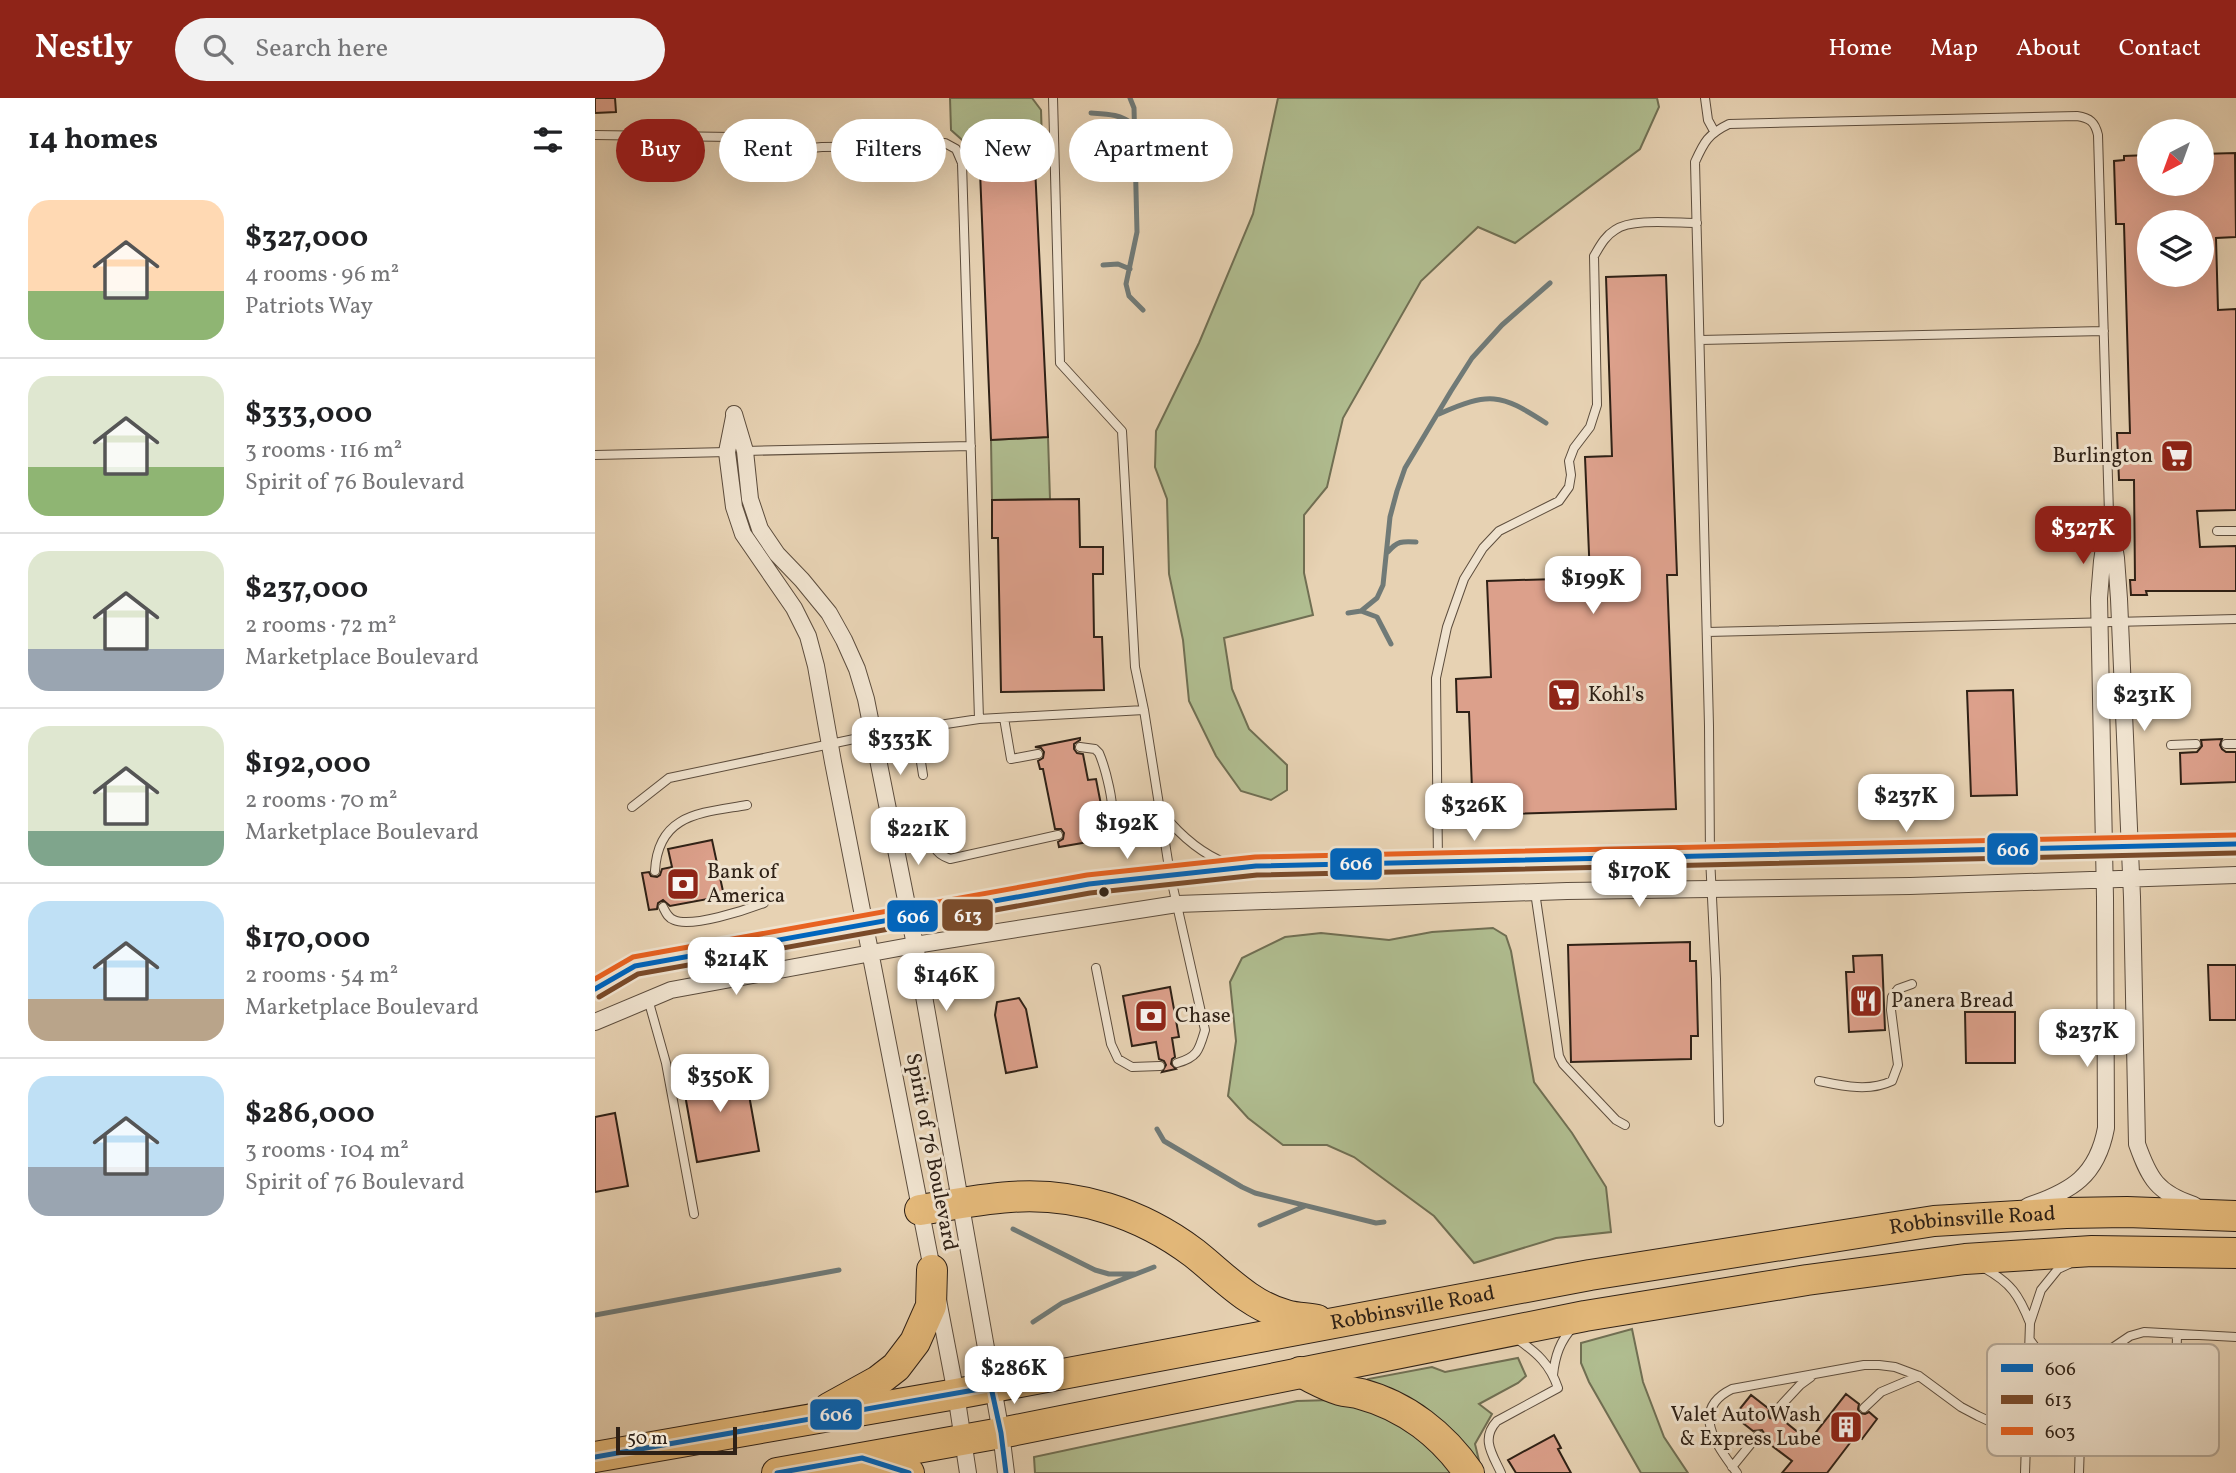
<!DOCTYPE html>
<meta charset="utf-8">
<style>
body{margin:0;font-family:Vollkorn,serif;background:#f2f2f2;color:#202124;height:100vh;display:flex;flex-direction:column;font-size:26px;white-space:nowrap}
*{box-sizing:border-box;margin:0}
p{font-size:23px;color:#757577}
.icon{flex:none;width:38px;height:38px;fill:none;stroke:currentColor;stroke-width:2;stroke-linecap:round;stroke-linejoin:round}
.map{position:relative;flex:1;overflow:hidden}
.sheet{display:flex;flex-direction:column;background:#fff;width:595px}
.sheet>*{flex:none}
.hud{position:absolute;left:21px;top:21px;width:665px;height:63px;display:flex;gap:14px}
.needle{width:46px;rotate:221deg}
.buttons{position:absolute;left:1542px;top:21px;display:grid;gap:14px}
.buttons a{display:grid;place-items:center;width:77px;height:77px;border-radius:50%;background:#fff;box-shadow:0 7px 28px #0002;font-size:35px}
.scale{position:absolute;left:21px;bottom:18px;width:121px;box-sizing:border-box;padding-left:7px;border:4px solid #2f2116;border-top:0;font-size:19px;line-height:24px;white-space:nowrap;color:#2f2116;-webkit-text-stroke:5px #efe2ce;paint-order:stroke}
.price{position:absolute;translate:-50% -60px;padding:0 16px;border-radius:14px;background:#fff;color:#222;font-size:23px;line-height:46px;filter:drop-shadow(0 2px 4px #0008)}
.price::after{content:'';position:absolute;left:50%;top:42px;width:21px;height:16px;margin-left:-10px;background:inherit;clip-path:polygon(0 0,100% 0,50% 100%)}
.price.on{background:#8f2418;color:#fff}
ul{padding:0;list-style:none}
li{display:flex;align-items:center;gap:21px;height:175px;padding:0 28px}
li+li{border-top:2px solid #e0e0e0}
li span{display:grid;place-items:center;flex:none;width:196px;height:140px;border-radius:21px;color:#555}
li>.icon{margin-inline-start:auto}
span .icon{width:84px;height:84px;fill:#fffc;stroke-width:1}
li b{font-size:30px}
h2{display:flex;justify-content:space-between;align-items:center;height:84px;padding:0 28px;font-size:30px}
.pill{padding:0 24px;border-radius:32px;background:#fff;box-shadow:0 7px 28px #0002;font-size:24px;line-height:63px}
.pill.on{background:#8f2418;color:#fff}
header{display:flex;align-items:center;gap:42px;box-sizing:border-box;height:98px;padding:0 35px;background:#8f2418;color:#fff}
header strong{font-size:33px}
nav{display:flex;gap:38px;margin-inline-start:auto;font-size:24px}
.search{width:490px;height:63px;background:#f2f2f2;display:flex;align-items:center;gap:18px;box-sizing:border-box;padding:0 24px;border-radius:38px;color:#757577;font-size:26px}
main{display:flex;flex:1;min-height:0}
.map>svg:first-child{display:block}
.green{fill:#b0bd90;stroke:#706f53;stroke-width:2}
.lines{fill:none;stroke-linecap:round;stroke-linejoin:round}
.stream{stroke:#707a77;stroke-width:5}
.building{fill:#dca08b;stroke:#2f2116;stroke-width:2;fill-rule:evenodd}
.lane-casing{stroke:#5d4d3d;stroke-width:10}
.street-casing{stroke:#5d4d3d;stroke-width:18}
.highway-casing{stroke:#2f2116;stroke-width:32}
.lane{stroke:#efe2ce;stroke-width:8}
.street{stroke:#efe2ce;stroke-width:16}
.highway{stroke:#e4b97a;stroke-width:30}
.bus-1-casing{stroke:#efe2ce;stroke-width:10}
.bus-2-casing{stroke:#efe2ce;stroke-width:10}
.bus-3-casing{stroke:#efe2ce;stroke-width:10}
.bus-1{stroke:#0065bd;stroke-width:5}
.bus-2{stroke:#7a4b2a;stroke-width:5}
.bus-3{stroke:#e86221;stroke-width:5}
.bus-dot{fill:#2f2116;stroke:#efe2ce;stroke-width:2.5}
.labels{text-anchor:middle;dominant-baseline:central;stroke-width:6;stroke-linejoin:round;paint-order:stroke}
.poi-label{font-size:21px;fill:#2f2116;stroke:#efe2ce;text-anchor:start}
.street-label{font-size:21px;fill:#2f2116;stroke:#efe2ce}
.key{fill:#efe2ce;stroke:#b5a897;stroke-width:2}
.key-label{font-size:19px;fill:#2f2116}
.line-badge{stroke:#efe2ce;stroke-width:2.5}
.badge-label{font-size:19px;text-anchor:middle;font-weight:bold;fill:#fff}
</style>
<header>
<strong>Nestly</strong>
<div class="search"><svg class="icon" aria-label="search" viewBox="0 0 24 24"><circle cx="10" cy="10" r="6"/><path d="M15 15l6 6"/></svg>Search here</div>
<nav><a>Home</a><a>Map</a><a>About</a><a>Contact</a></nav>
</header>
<main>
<section class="sheet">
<h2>14 homes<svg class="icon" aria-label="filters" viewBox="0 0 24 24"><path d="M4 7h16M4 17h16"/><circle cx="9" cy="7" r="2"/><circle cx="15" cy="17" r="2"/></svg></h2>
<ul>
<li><span style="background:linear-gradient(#ffd9b3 65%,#8fb573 0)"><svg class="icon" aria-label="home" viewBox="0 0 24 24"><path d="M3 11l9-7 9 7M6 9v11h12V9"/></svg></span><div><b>$327,000</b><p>4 rooms · 96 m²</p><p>Patriots Way</p></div></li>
<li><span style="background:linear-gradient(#dfe7d0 65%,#8fb573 0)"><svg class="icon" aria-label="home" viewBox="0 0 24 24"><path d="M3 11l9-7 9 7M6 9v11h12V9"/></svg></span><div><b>$333,000</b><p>3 rooms · 116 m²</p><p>Spirit of 76 Boulevard</p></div></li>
<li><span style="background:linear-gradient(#dfe7d0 70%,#9aa5b1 0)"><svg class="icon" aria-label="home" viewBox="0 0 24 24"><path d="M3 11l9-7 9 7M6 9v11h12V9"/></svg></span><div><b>$237,000</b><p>2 rooms · 72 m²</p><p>Marketplace Boulevard</p></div></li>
<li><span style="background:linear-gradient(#dfe7d0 75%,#7fa58c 0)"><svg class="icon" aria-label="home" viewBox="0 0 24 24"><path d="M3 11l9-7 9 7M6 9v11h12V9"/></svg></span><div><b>$192,000</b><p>2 rooms · 70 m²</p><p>Marketplace Boulevard</p></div></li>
<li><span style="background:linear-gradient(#bfe0f5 70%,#b9a48a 0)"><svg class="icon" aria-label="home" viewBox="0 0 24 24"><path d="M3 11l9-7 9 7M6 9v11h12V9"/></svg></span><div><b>$170,000</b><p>2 rooms · 54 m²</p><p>Marketplace Boulevard</p></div></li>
<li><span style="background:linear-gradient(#bfe0f5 65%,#9aa5b1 0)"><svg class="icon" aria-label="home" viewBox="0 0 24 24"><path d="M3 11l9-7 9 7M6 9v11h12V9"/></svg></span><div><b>$286,000</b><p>3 rooms · 104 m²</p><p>Spirit of 76 Boulevard</p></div></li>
</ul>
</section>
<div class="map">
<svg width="1641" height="1375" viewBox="0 0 1641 1375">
<rect width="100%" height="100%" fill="#e7d2b3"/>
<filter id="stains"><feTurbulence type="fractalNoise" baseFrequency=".00286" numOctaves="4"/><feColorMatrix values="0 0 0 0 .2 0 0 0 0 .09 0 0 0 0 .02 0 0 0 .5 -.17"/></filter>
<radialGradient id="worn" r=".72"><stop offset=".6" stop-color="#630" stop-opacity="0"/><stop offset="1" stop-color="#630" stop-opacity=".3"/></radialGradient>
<path class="green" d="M 355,0 L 437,0 L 446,12 L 447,43 L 442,47 L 375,49 L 356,32 Z
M 683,0 L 1062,0 L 1064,9 L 1045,51 L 920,145 L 883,129 L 826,183 L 748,320 L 732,389 L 709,417 L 709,475 L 718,517 L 629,540 L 637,591 L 654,631 L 692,667 L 692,692 L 676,702 L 646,693 L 621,658 L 594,603 L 588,542 L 574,476 L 572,401 L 560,369 L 561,333 L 604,245 L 658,116 Z
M 453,339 L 455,401 L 397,402 L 396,342 Z
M 898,830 L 911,838 L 916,853 L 939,984 L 977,1035 L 1011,1089 L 1016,1134 L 961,1140 L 879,1165 L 839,1118 L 759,1059 L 732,1047 L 688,1047 L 653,1020 L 633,998 L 641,943 L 635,884 L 647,860 L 690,839 L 726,835 L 794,842 L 837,834 Z
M 1037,1231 L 1048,1284 L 1069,1339 L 1093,1375 L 1046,1375 L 994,1284 L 986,1265 L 986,1245 Z
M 923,1260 L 931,1278 L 923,1285 L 884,1306 L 897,1316 L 880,1346 L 887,1375 L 771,1287 L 773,1281 L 837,1269 L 850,1274 Z
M 737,1302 L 760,1305 L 811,1327 L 862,1375 L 440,1375 L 439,1359 L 702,1303 Z"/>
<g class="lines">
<path class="stream" d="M 535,0 L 539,10 L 542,134 L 531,186 L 534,198 L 548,212
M 496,15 C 513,16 525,16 539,27
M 508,167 L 523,166 L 535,171
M 844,316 C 894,294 905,295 951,325
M 793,454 C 802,443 807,443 821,444
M 766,513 L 782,519 L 796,546
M 753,515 L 766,513 L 782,500 L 788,487 L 795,419 L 802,393 L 810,370 L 856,293 L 877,260 L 907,227 L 955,185
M 562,1031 L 569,1043 L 647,1089 L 660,1095 L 781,1125 L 789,1124
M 665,1127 L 710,1108
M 418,1131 L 500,1172 L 514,1176 L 541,1176
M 0,1217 L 244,1172
M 438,1224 L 467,1205 L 559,1169"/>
</g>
<path class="building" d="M 0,0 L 20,0 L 21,14 L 0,15 Z
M 439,48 L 453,339 L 396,342 L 384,49 Z
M 1640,55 L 1641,139 L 1621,140 L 1623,212 L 1641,211 L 1641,412 L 1602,413 L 1605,449 L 1641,448 L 1641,493 L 1551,493 L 1552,497 L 1536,497 L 1535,482 L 1540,482 L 1539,382 L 1524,382 L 1522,335 L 1535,335 L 1529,126 L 1521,126 L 1519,63 L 1529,62 L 1529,58 L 1554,57 L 1554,86 L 1606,86 L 1606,56 ZM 1554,124 L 1606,124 L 1606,177 L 1554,177 Z
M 1071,177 L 1082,477 L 1072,477 L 1081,711 L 878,717 L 874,614 L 862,614 L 861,581 L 896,579 L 892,483 L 995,480 L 990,359 L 1017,358 L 1011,179 Z
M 484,401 L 485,449 L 508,449 L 508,476 L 498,476 L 499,539 L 507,539 L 509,592 L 406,594 L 403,440 L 397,440 L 397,402 Z
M 1418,592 L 1422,697 L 1376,698 L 1372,593 Z
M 485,640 L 485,642 L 479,646 L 479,651 L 482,655 L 488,656 L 493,682 L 501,681 L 508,717 L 500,718 L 501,723 L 495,730 L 498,735 L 504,736 L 505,742 L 464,749 L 463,744 L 468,741 L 469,735 L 466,731 L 460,731 L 448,671 L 445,671 L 443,663 L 448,660 L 449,654 L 446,650 L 440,649 Z
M 1627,641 L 1625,647 L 1627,651 L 1631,654 L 1641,654 L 1641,684 L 1586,686 L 1585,655 L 1602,654 L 1607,648 L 1606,642 Z
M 117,742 L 129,798 L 75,808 L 68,802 L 63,805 L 62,811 L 54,812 L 47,775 L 54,774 L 56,778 L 62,779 L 65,777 L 67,771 L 77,769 L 73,751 Z
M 1095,844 L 1095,863 L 1101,863 L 1103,938 L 1096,938 L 1096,961 L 976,964 L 973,847 Z
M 1287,857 L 1290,932 L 1254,934 L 1251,874 L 1259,874 L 1258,858 Z
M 1613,867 L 1641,867 L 1641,922 L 1615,922 Z
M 575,889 L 584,939 L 577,940 L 580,959 L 577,961 L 576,966 L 581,971 L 567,974 L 571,967 L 569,963 L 564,961 L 561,944 L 537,948 L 528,898 Z
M 424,900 L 431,911 L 442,969 L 411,975 L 400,917 L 402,904 Z
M 1370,914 L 1420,914 L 1420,965 L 1371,965 Z
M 149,969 L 164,1053 L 102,1064 L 87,980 Z
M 20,1015 L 33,1088 L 0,1094 L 0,1019 Z
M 1251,1296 L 1264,1306 L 1263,1311 L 1265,1315 L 1270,1316 L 1274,1314 L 1282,1321 L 1267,1341 L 1261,1337 L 1232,1375 L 1187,1375 L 1197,1363 L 1168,1341 L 1169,1335 L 1167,1332 L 1158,1333 L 1139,1318 L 1156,1297 L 1174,1311 L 1173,1316 L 1175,1320 L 1180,1321 L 1184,1319 L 1214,1343 Z
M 959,1337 L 966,1350 L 963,1351 L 976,1375 L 921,1375 L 913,1362 Z"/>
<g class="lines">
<defs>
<path id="lane" d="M 458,0 L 465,265 L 527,333 L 540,569 L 549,612 L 575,776 L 610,932 C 604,952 603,959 582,965
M 1110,0 L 1113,22 L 1119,33
M 0,37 L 137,39 L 182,53 L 227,49 L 319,48 L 350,45 L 361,51 L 367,65 L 384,621
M 1105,242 L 1509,233
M 150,353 L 376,348
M 0,357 L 133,354
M 1622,433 L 1641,433
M 1112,534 L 1641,521
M 409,620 L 416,661 L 443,656
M 321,632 L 328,677
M 1631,646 L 1641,646
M 1576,647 L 1601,646
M 485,649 L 500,651 L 504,655 C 510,669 521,709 516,723 L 502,730
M 37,709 L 74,680 L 278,637 L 384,621 L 549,612
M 567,715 C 585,737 606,756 633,766
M 336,729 C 337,746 338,755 355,761 L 463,737
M 843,764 L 841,580 L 852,529 L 869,481 L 888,450 L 904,433 L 964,403 L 974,389 L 976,377 L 974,363 L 979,350 L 995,329 L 1002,307 L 999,158 C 1005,148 1010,138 1020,132 C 1036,120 1080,125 1102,125
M 60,773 C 63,715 107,715 152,707
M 940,794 L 964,958 L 968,966 L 1021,1022 L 1030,1027
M 68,809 C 71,815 73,820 79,822 C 96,830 151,812 169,805
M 501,870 L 516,946 L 523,961 L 537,969 L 565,968
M 53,901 L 71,965 L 99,1116
M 1224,983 C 1248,988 1274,994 1297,983 L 1303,967 L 1296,912 L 1297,899 L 1303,891 L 1317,886
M 1124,1024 L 1121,881 L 1115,759 L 1114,628 L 1100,64 C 1109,44 1113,36 1134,26 L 1482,18 C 1495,20 1500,24 1503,37 L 1514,416
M 1389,1170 C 1416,1185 1424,1197 1435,1225
M 1435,1242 C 1447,1260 1467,1276 1489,1269 L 1535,1238 L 1549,1234 L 1641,1239
M 958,1277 C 960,1258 965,1243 978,1229
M 1269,1310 L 1286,1294 L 1324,1278
M 1179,1315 L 1205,1287 L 1216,1279
M 1137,1369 L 1163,1337
M 906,1375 C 898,1357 885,1341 902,1323 L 963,1290 C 955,1266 942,1255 922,1241
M 1142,1375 C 1122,1348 1094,1312 1137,1291 L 1269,1267 L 1284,1267 L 1300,1269 L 1324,1278 L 1366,1309 L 1383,1318 L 1396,1324 L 1431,1328
M 1430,1375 L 1435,1225 L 1446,1192 L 1463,1171 L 1474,1166
M 1484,1375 L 1486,1314 L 1580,1319 L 1582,1237"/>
<path id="street" d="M 139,316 L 150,353 L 155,401 L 165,431 L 182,456 L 207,482 L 234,515 L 249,542 L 262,571 L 271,601 L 320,847 L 406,1335 L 411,1375
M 139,319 L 132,354 L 139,409 L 148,436 L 199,510 L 213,538 L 221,568 L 238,664 L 338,1176
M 1516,430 L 1521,460 L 1524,501 L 1537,799 L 1542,1046 C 1554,1080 1562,1095 1599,1107
M 0,891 L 40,868 L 494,786 L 575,776 L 661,768 L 1641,746
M 0,924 L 76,892 L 320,847 L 582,806 L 972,793 L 1315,788 L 1641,777
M 1433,1108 C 1477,1093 1502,1078 1511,1030 L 1510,800 L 1504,500 L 1507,463 L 1514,416
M 343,1202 L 361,1296 L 373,1375"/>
<g id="highway">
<path d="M 325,1112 C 355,1107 385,1101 415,1099 C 481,1094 546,1115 599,1155 C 627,1177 655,1208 691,1217 C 701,1220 712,1220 722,1222"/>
<path d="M 705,1274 C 718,1280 731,1288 745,1292 C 752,1294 759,1294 766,1296 C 811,1308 848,1337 874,1375"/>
<path d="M 234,1310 L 283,1283 L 301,1269 L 320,1244 L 336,1208 L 337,1172"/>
<path id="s1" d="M 0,1359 L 361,1296 L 995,1177 L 1339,1123 L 1471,1115 L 1532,1114 L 1641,1118"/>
<path d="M 271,1361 L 314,1375"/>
<path d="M 182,1375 L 406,1335 L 990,1218 L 1212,1182 L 1370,1161 L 1497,1153 L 1641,1155"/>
</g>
</defs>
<use href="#lane" class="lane-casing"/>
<use href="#street" class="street-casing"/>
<use href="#highway" class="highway-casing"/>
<use href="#lane" class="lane"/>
<use href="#street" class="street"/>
<use href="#highway" class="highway"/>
<defs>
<path id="bus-1" d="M 0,891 L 40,868 L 494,786 L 661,768 L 1641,746
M 0,1359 L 396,1289 L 406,1335 L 411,1375
M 182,1375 L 267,1360 L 314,1375"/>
<path id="bus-2" d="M 4,899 L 43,876 L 495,795 L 662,777 L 1641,755"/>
<path id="bus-3" d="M 0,881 L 38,859 L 492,777 L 660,759 L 1641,737"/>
</defs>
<use href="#bus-1" class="bus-1-casing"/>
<use href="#bus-2" class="bus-2-casing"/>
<use href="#bus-3" class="bus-3-casing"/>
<use href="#bus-1" class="bus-1"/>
<use href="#bus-2" class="bus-2"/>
<use href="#bus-3" class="bus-3"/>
</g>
<defs>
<symbol id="supermarket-square" viewBox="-11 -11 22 22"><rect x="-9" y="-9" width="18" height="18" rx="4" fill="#8f2418" stroke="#efe2ce"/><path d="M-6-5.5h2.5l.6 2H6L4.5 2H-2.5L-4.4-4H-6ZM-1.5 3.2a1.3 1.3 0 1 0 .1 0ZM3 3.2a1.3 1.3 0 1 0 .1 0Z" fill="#fff"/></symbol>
<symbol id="bank-square" viewBox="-11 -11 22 22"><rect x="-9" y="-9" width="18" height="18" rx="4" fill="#8f2418" stroke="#efe2ce"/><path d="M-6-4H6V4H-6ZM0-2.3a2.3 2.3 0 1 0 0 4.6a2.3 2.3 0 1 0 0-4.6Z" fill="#fff"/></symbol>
<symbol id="restaurant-square" viewBox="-11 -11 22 22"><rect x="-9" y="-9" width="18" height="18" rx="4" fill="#8f2418" stroke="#efe2ce"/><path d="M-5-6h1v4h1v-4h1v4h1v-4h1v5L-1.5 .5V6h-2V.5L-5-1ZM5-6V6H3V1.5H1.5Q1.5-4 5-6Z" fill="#fff"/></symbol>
<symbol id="building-square" viewBox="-11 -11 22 22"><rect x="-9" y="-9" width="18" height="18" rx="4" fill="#8f2418" stroke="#efe2ce"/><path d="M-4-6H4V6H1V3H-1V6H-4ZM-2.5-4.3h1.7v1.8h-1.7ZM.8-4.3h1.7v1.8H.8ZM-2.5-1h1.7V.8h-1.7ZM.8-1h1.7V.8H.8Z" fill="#fff"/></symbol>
</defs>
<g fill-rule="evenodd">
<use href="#supermarket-square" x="1563" y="339" width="38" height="38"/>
<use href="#supermarket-square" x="950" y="578" width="38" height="38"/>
<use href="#bank-square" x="69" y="767" width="38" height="38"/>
<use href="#restaurant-square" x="1252" y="884" width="38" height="38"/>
<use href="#bank-square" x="537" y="899" width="38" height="38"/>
<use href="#building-square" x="1232" y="1310" width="38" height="38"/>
</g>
<circle class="bus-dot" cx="509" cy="794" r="6"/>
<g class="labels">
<g class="poi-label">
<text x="1558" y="358" text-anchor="end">Burlington</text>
<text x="993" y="597">Kohl's</text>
<text x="112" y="774">Bank of<tspan x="112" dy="24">America</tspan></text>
<text x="1296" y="903">Panera Bread</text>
<text x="580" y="918">Chase</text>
<text x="1226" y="1317" text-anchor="end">Valet Auto Wash<tspan x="1226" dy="24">&amp; Express Lube</tspan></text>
</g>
<g class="street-label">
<text transform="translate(336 1054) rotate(79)">Spirit of 76 Boulevard</text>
<text stroke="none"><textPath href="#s1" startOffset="1398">Robbinsville Road</textPath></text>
<text stroke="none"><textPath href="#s1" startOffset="831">Robbinsville Road</textPath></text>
</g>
</g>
<rect x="1392" y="1246" width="232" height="112" rx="10" class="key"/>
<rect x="1406" y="1266" width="32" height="8" fill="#0065bd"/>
<rect x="1406" y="1297" width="32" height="9" fill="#7a4b2a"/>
<rect x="1406" y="1329" width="32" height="8" fill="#e86221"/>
<g class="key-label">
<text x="1450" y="1277">606</text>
<text x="1450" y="1308">613</text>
<text x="1450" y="1340">603</text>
</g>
<g class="line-badge">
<rect x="1391" y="734" width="53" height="34" rx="7" fill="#0065bd"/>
<rect x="734" y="749" width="54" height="34" rx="7" fill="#0065bd"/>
<rect x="346" y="800" width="53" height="34" rx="7" fill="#7a4b2a"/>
<rect x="291" y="801" width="53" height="34" rx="7" fill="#0065bd"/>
<rect x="214" y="1300" width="54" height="33" rx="7" fill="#0065bd"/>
</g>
<g class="badge-label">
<text x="1418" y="758">606</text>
<text x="761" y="772">606</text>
<text x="373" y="824">613</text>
<text x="318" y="825">606</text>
<text x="241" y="1323">606</text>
</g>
<rect width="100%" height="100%" filter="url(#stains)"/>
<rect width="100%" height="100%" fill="url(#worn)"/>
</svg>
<div class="buttons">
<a><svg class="needle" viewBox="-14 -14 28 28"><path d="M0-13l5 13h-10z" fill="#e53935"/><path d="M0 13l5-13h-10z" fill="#757577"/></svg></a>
<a><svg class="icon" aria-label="layers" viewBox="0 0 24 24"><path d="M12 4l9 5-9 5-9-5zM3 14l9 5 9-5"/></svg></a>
</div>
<div class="scale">50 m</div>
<b class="price on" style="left:1488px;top:468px">$327K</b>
<b class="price" style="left:998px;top:518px">$199K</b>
<b class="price" style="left:1549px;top:635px">$231K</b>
<b class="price" style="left:305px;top:679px">$333K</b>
<b class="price" style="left:1311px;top:736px">$237K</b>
<b class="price" style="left:879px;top:745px">$326K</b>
<b class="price" style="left:532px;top:763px">$192K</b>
<b class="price" style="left:323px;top:769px">$221K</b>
<b class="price" style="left:1044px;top:811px">$170K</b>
<b class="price" style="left:141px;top:899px">$214K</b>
<b class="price" style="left:351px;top:915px">$146K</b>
<b class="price" style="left:1492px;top:971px">$237K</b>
<b class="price" style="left:125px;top:1016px">$350K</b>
<b class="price" style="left:419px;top:1308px">$286K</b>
<div class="hud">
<a class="pill on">Buy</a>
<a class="pill">Rent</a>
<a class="pill">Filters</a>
<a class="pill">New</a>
<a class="pill">Apartment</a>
</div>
</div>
</main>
